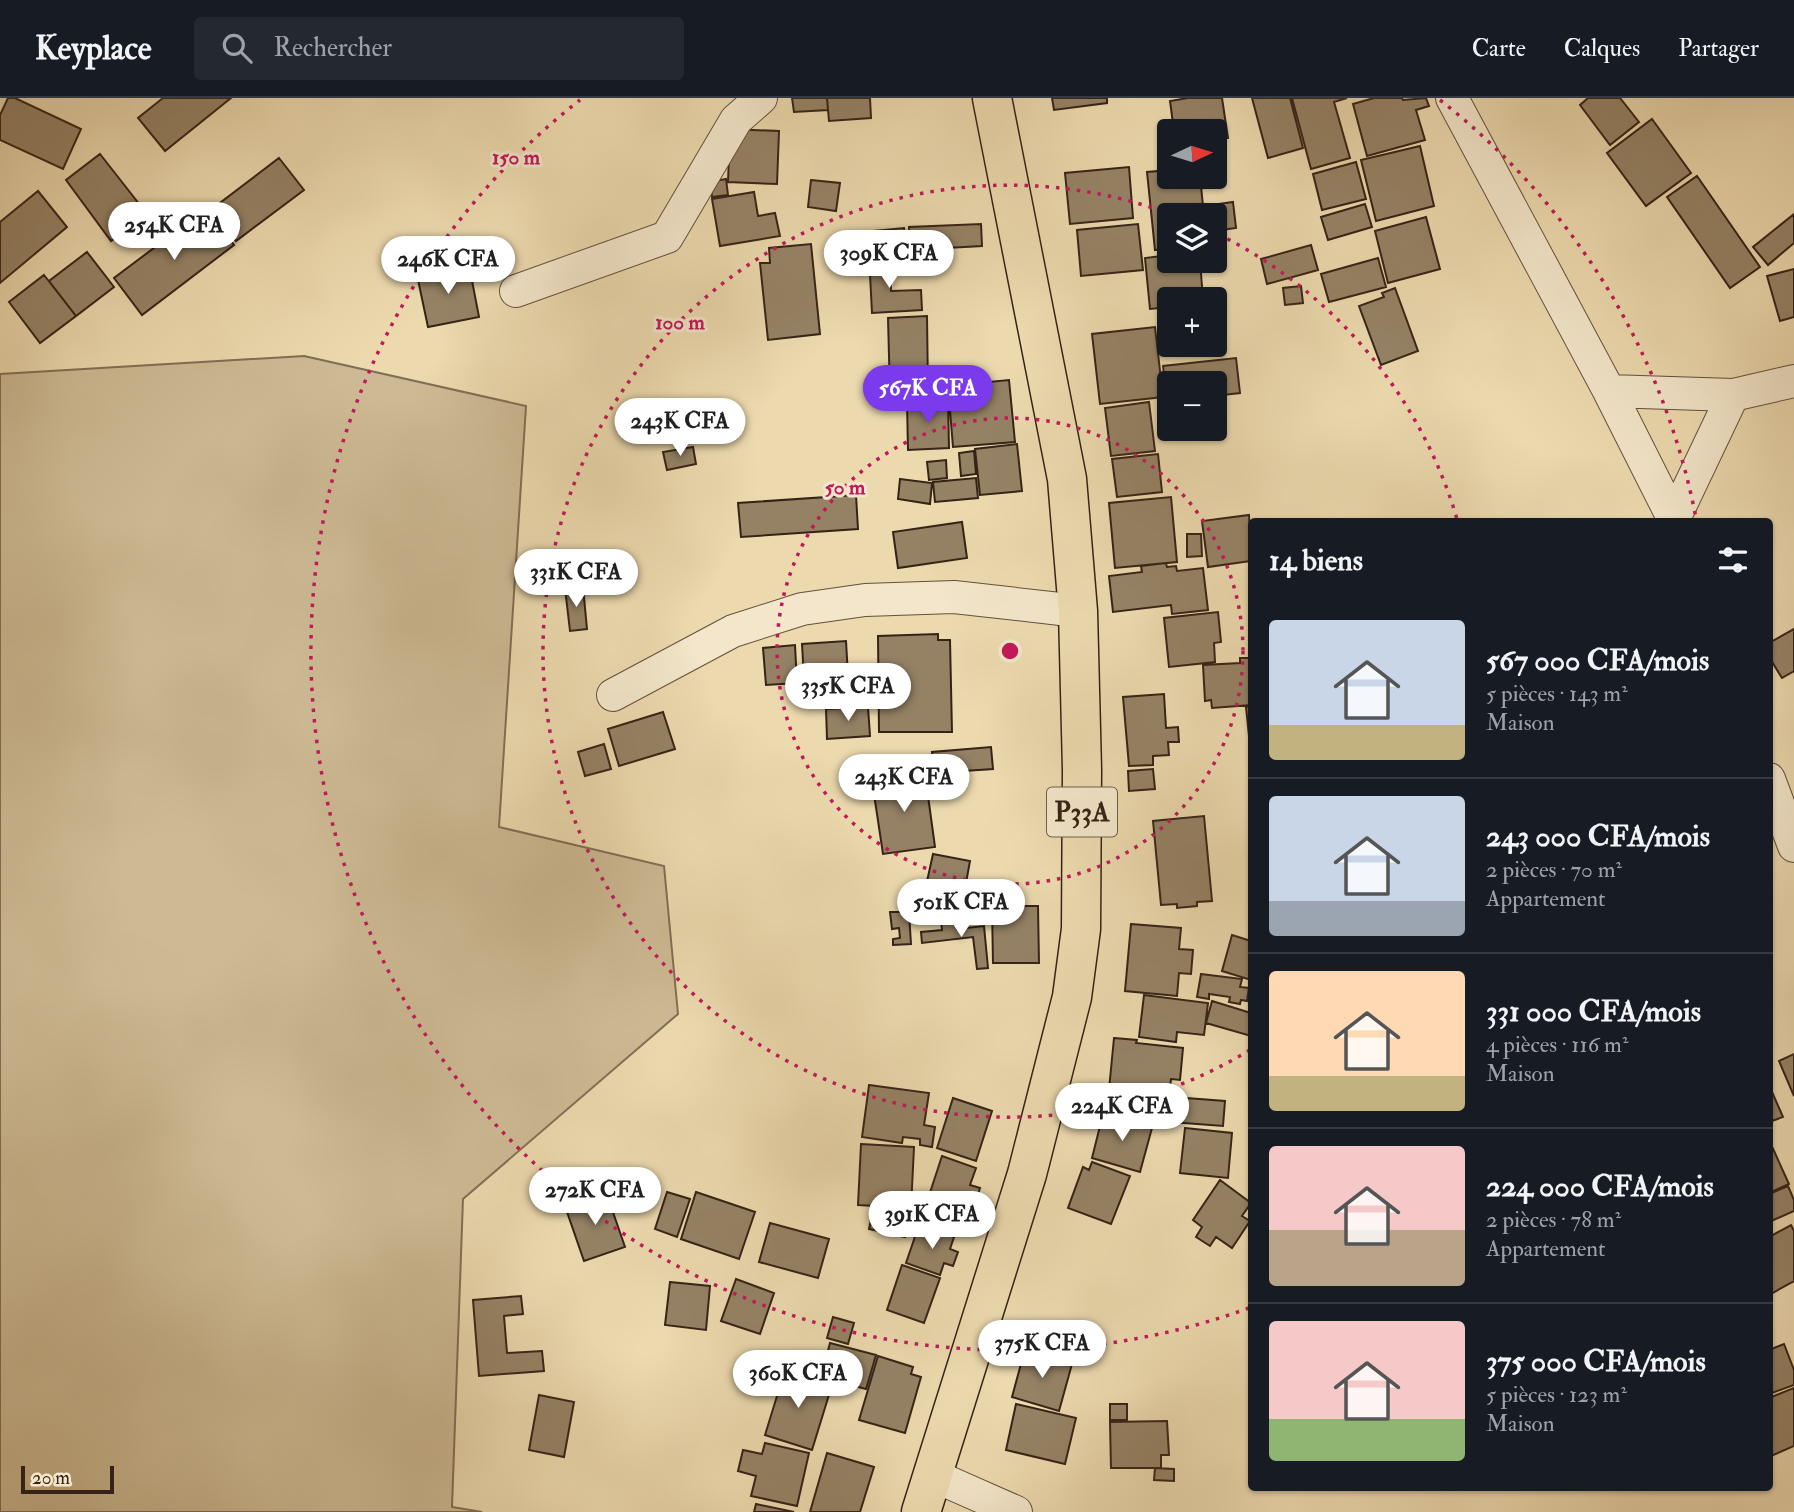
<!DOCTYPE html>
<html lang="fr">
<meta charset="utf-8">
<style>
body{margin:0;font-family:"IM FELL Double Pica",serif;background:#242831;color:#f1f3f6;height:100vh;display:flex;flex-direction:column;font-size:26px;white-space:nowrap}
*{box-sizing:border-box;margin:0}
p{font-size:23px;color:#9ea1a6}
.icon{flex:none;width:38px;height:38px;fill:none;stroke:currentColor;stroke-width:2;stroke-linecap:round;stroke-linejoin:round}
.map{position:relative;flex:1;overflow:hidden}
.drawer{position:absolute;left:1248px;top:420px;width:525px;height:973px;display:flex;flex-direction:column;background:#171b24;border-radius:7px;box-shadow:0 2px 5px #0004}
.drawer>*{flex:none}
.needle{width:46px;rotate:86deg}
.buttons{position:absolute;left:1157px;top:21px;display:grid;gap:14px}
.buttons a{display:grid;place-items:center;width:70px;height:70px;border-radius:7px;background:#171b24;box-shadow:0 2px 5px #0004;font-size:35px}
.scale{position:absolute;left:21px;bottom:18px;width:93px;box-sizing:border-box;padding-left:7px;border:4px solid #362316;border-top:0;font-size:19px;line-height:24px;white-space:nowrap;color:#362316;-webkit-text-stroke:5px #f3e6ca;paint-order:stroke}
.price{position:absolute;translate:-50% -60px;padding:0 16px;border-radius:24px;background:#fff;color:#222;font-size:23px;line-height:46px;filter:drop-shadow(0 2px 4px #0008)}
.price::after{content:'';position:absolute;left:50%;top:42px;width:21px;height:16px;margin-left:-10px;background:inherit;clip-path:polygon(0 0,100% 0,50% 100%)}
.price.current{background:#7c3aed;color:#fff}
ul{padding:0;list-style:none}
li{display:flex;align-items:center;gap:21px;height:175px;padding:0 21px}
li+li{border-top:2px solid #363941}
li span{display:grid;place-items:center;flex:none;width:196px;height:140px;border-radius:7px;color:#555}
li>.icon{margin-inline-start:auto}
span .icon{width:84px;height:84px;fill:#fffc;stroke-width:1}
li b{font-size:30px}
h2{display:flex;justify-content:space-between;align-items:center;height:84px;padding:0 21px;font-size:30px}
header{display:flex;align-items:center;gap:42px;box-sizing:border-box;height:98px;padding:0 35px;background:#171b24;border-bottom:2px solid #363941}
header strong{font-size:33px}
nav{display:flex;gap:38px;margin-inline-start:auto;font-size:24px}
.search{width:490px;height:63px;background:#242831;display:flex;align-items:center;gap:18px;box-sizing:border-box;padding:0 24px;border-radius:7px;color:#9ea1a6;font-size:26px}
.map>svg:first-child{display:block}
.green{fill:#cdba94;stroke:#826e55;stroke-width:2}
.building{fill:#958265;stroke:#362316;stroke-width:2}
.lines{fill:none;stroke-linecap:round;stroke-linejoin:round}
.minor-casing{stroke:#64503c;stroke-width:34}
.primary-casing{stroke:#362316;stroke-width:41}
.minor{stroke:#f3e6ca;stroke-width:32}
.primary{stroke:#ecd9ae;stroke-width:38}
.ring{fill:none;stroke:#c2185b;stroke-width:3.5;stroke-dasharray:3.5 7}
.labels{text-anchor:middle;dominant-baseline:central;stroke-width:6;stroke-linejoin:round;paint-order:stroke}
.shield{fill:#f3e6ca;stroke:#6f5e4c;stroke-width:2}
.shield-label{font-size:28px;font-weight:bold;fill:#362316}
.centre{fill:#c2185b;stroke:#f3e6ca;stroke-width:3.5}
.ring-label{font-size:21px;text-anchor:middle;font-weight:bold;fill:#c2185b;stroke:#f3e6ca;stroke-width:6;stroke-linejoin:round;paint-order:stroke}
</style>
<header>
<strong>Keyplace</strong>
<div class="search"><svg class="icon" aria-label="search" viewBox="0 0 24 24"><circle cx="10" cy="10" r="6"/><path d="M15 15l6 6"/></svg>Rechercher</div>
<nav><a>Carte</a><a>Calques</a><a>Partager</a></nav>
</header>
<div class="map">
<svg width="1794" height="1414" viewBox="0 0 1794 1414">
<rect width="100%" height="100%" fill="#ecd9ae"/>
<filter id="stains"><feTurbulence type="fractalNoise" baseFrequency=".00286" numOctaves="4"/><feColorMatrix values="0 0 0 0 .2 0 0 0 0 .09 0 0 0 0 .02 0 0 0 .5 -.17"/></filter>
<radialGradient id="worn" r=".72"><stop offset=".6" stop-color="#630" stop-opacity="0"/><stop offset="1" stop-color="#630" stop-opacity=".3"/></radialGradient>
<path class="green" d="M 304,258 L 526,308 L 499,729 L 664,768 L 678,916 L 463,1101 L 452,1409 L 482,1414 L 0,1414 L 0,276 Z"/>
<path class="building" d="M 8,0 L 15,0 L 81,31 L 63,71 L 0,42 L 0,17 Z
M 163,0 L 231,0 L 165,53 L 138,20 Z
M 792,0 L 827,0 L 828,12 L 794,14 Z
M 827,0 L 870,0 L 871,20 L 829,23 Z
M 1052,0 L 1107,0 L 1107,5 L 1054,12 Z
M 1188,0 L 1222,0 L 1228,40 L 1214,42 L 1214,33 L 1174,33 L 1170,3 Z
M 1252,0 L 1290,0 L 1303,50 L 1268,60 Z
M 1292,0 L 1347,0 L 1334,4 L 1350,60 L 1311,71 Z
M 1374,0 L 1402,0 L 1403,2 L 1426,0 L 1429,8 L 1416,12 L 1425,42 L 1367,58 L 1353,6 Z
M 1588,0 L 1620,0 L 1639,24 L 1610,47 L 1580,7 Z
M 1652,21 L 1691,75 L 1646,108 L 1607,55 Z
M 730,31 L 779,33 L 777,86 L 728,84 Z
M 1420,48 L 1434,108 L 1376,123 L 1361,62 Z
M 100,56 L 147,116 L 111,143 L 66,82 Z
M 279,60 L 304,92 L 236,143 L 212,111 Z
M 1356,64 L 1366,101 L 1322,112 L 1313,76 Z
M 1129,69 L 1133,120 L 1070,126 L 1065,75 Z
M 1169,72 L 1169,79 L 1200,79 L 1204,117 L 1169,117 L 1169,150 L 1155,152 L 1147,74 Z
M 1697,78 L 1760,169 L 1730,190 L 1667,99 Z
M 726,81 L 728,97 L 712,99 L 710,84 Z
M 811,82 L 840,85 L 836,113 L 808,109 Z
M 38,93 L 67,129 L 0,185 L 0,124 Z
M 754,94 L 758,118 L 775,115 L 780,138 L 720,148 L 712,101 Z
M 1233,104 L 1236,130 L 1221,132 L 1218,106 Z
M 1365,106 L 1372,129 L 1328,142 L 1321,119 Z
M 207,110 L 234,147 L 142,217 L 114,180 Z
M 1794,116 L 1794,145 L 1768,167 L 1753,149 Z
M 1426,119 L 1440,171 L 1388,185 L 1375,133 Z
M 981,126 L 982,148 L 910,152 L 909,129 Z
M 1138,126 L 1143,172 L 1081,178 L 1077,132 Z
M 904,130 L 906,147 L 875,150 L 874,133 Z
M 811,146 L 820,236 L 768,242 L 760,165 L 770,165 L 769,150 Z
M 1311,147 L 1318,172 L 1267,186 L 1261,161 Z
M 87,154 L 114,189 L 76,218 L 49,183 Z
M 883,156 L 883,161 L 890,161 L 891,193 L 921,192 L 922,212 L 872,215 L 869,157 Z
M 1169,157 L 1169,163 L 1200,163 L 1203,201 L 1169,201 L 1169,209 L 1150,211 L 1145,160 Z
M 1378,160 L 1386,189 L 1329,204 L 1321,176 Z
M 469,167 L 479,219 L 428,229 L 417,177 Z
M 1794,171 L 1794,219 L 1780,223 L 1767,178 Z
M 44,177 L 76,218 L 40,245 L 9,204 Z
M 1301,188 L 1303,205 L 1285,207 L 1283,190 Z
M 1395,190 L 1418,253 L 1381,267 L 1359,208 L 1384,199 L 1382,195 Z
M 927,218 L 928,294 L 890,295 L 888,220 Z
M 1155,229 L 1163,299 L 1100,306 L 1092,236 Z
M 1236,260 L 1240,295 L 1214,298 L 1214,285 L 1169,285 L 1167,303 L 1163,268 Z
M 1009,282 L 1015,344 L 953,349 L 948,288 Z
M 948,303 L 949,350 L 908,352 L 907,304 Z
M 1149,304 L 1155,353 L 1111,358 L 1105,310 Z
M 1017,346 L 1022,393 L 980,397 L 975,351 Z
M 693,349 L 696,366 L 667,372 L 663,354 Z
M 974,353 L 976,376 L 961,378 L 959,355 Z
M 1158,356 L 1162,394 L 1117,399 L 1112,361 Z
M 946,362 L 947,380 L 929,382 L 927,364 Z
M 976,380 L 978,400 L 935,404 L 933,384 Z
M 900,381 L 932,385 L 930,406 L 898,401 Z
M 856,397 L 858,431 L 741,439 L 738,405 Z
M 1171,399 L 1177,464 L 1115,470 L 1109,405 Z
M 1249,417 L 1251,463 L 1208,469 L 1202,423 Z
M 962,424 L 967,460 L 898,470 L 893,434 Z
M 1187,436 L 1201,436 L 1202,458 L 1187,459 Z
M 1166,465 L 1167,469 L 1176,468 L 1177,473 L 1203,470 L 1208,512 L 1172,516 L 1171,507 L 1113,514 L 1109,478 L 1142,474 L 1141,468 Z
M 583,489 L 587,531 L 570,533 L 565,490 Z
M 1218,514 L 1221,544 L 1214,545 L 1215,564 L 1169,569 L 1164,520 Z
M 1794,531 L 1794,573 L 1782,580 L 1769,559 L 1769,545 Z
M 938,536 L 938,542 L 950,542 L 952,634 L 879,634 L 878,538 Z
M 846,543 L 849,595 L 805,598 L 802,546 Z
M 795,547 L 797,585 L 766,587 L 763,550 Z
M 1240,560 L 1249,560 L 1249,566 L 1251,566 L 1251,607 L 1212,610 L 1211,602 L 1205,603 L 1203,567 L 1240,565 Z
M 1164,596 L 1166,630 L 1178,629 L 1179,644 L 1168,644 L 1169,657 L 1153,658 L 1153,667 L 1129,668 L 1123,599 Z
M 1251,608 L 1251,658 L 1246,609 Z
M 868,609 L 870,638 L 827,641 L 826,611 Z
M 663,614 L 675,651 L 619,668 L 608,631 Z
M 604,646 L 611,671 L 585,678 L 578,654 Z
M 991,649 L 993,671 L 934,675 L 932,654 Z
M 1153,671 L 1155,691 L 1129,693 L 1128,673 Z
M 925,676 L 935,749 L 883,756 L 872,683 Z
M 1204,718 L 1212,803 L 1197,804 L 1197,808 L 1177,810 L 1177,806 L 1161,807 L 1153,723 Z
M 933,756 L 970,763 L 964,796 L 926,788 Z
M 992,808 L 1038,808 L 1039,865 L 993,865 Z
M 890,814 L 909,814 L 911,846 L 893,847 L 893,841 L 900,840 L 899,830 L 892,831 Z
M 957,822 L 957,831 L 984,828 L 988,870 L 977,871 L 973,839 L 922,845 L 921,834 L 942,832 L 941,824 Z
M 1131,826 L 1181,830 L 1179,851 L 1193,852 L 1191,876 L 1179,875 L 1177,898 L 1125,893 Z
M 1232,837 L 1251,843 L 1251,882 L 1222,873 Z
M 1201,876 L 1242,881 L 1240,889 L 1249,890 L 1247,903 L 1241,902 L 1240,906 L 1229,904 L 1230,899 L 1209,896 L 1209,901 L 1197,899 Z
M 1144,897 L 1208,905 L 1204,937 L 1177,934 L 1176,944 L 1139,939 Z
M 1212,903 L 1251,915 L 1251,938 L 1206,925 Z
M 1114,940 L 1137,942 L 1136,945 L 1183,950 L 1180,982 L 1171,981 L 1167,1018 L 1107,1012 Z
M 1794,956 L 1794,998 L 1779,963 Z
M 869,987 L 929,995 L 924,1027 L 935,1029 L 932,1049 L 920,1047 L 920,1041 L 903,1039 L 902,1045 L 862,1039 Z
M 1769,987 L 1783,1019 L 1769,1024 Z
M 1173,999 L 1225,1003 L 1223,1028 L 1171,1024 Z
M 953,1000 L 992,1013 L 976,1063 L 937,1050 Z
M 1103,1016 L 1152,1030 L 1140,1074 L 1092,1060 Z
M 1185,1030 L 1232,1035 L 1228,1080 L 1180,1075 Z
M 1769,1042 L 1789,1086 L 1769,1095 Z
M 861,1046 L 914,1049 L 911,1110 L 858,1107 Z
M 942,1058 L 976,1070 L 970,1087 L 980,1090 L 977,1100 L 968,1097 L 965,1106 L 971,1108 L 961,1135 L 921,1122 Z
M 1092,1064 L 1130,1078 L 1111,1126 L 1068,1110 L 1083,1069 L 1089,1072 Z
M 1220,1082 L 1251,1105 L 1242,1118 L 1250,1123 L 1232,1150 L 1216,1139 L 1210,1148 L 1196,1139 L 1202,1129 L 1193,1122 Z
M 630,1083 L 634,1096 L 615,1102 L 611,1090 Z
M 1788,1088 L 1794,1102 L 1794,1113 L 1769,1124 L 1769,1096 Z
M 606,1094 L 625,1149 L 584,1163 L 565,1108 Z
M 667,1094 L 690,1101 L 677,1139 L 655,1131 Z
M 696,1094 L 755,1114 L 739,1161 L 681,1141 Z
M 874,1108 L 910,1115 L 905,1139 L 869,1131 Z
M 770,1125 L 829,1141 L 818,1180 L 759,1164 Z
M 919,1127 L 954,1139 L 950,1151 L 958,1154 L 953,1168 L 944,1165 L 940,1177 L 906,1165 Z
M 1791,1127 L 1794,1133 L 1794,1183 L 1769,1197 L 1769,1139 Z
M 902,1167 L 940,1180 L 924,1225 L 887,1212 Z
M 736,1181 L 774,1195 L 760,1236 L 721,1223 Z
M 670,1184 L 710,1188 L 706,1232 L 665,1227 Z
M 521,1198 L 523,1216 L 504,1218 L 507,1255 L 542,1253 L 544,1273 L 479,1278 L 473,1202 Z
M 833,1219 L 854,1225 L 848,1246 L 827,1240 Z
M 830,1245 L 876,1257 L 866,1291 L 821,1279 Z
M 1784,1246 L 1794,1272 L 1794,1287 L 1769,1296 L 1769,1252 Z
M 1025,1251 L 1072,1266 L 1059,1313 L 1012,1299 Z
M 878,1258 L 913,1269 L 911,1276 L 921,1279 L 905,1335 L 859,1322 Z
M 746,1269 L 763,1272 L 759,1293 L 742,1289 Z
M 785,1272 L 832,1287 L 812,1352 L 765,1337 Z
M 1794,1290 L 1794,1348 L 1771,1358 L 1769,1300 Z
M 539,1297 L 574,1304 L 564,1359 L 529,1352 Z
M 1016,1306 L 1076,1320 L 1065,1366 L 1006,1352 Z
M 1110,1306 L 1127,1306 L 1127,1322 L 1110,1322 Z
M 1167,1323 L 1169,1357 L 1161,1357 L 1161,1370 L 1111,1370 L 1110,1324 Z
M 765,1345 L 809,1355 L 797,1408 L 751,1398 L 756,1378 L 738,1373 L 743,1352 L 762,1356 Z
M 827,1355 L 874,1369 L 860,1414 L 810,1414 Z
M 1155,1370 L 1174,1371 L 1174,1383 L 1154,1382 Z
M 756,1406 L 794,1414 L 754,1414 Z"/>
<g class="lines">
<defs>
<path id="minor" d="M 1452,0 L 1609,293 L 1675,424
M 516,193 L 667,139 L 736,22 L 761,0
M 1609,293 L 1733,297 L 1794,283
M 1674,421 L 1733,297
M 613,597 L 733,533 L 802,511 L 865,502 L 954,499 L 1078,513
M 1769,681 L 1794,748
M 932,1377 L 1016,1414"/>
<path id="primary" d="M 921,1414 L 1027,1076 L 1072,899 L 1081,831 L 1082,672 L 1078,513 L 1067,381 L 992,0"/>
</defs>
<use href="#minor" class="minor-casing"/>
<use href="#primary" class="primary-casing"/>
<use href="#minor" class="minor"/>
<use href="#primary" class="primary"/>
</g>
<g class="ring">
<circle cx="1010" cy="553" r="233"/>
<path d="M1250 952A466 466 0 1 1 1173 117M1218 136A466 466 0 0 1 1457 421"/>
<path d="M1249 1210A699 699 0 0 1 580 2M1440 2A699 699 0 0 1 1696 420"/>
</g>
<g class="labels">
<rect class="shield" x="1047" y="689.5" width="70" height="49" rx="5"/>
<g class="shield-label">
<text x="1082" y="714">P33A</text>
</g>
</g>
<circle cx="1010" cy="553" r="10" class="centre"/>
<g class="ring-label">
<text x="516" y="66">150 m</text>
<text x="680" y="231">100 m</text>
<text x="845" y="396">50 m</text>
</g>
<rect width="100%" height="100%" filter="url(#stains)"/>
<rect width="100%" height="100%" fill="url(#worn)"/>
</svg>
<div class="buttons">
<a><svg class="needle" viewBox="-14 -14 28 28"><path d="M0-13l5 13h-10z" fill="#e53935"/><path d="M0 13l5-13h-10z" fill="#9ea1a6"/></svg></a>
<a><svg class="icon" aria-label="layers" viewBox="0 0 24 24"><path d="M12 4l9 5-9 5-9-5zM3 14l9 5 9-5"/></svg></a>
<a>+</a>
<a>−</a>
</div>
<div class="scale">20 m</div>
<b class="price" style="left:174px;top:164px">254K CFA</b>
<b class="price" style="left:889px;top:192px">309K CFA</b>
<b class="price" style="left:448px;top:198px">246K CFA</b>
<b class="price current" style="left:928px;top:327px">567K CFA</b>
<b class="price" style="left:680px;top:360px">243K CFA</b>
<b class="price" style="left:576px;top:511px">331K CFA</b>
<b class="price" style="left:848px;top:625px">335K CFA</b>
<b class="price" style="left:904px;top:716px">243K CFA</b>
<b class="price" style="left:961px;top:841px">501K CFA</b>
<b class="price" style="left:1122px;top:1045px">224K CFA</b>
<b class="price" style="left:595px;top:1129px">272K CFA</b>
<b class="price" style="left:932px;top:1153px">391K CFA</b>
<b class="price" style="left:1042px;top:1282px">375K CFA</b>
<b class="price" style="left:798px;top:1312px">360K CFA</b>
<section class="drawer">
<h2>14 biens<svg class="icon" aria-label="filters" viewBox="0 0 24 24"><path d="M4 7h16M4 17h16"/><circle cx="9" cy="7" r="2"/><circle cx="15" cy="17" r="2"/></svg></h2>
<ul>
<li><span style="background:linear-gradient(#c9d6e8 75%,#c2b280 0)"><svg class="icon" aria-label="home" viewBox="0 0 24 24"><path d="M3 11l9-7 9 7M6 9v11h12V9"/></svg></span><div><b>567 000 CFA/mois</b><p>5 pièces · 143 m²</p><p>Maison</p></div></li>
<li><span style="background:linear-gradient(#c9d6e8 75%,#9aa5b1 0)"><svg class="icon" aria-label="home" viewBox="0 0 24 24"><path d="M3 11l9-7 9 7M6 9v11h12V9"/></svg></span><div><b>243 000 CFA/mois</b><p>2 pièces · 70 m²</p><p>Appartement</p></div></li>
<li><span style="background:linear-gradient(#ffd9b3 75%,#c2b280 0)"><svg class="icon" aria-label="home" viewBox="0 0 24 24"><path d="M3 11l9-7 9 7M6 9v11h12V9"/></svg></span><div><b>331 000 CFA/mois</b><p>4 pièces · 116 m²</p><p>Maison</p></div></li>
<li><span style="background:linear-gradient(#f6c9c9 60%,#b9a48a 0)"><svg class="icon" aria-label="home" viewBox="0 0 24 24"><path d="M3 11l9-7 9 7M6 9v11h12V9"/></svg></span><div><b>224 000 CFA/mois</b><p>2 pièces · 78 m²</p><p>Appartement</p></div></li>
<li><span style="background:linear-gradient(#f6c9c9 70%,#8fb573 0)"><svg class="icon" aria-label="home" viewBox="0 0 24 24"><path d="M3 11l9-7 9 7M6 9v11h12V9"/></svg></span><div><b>375 000 CFA/mois</b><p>5 pièces · 123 m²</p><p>Maison</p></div></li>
</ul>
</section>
</div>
